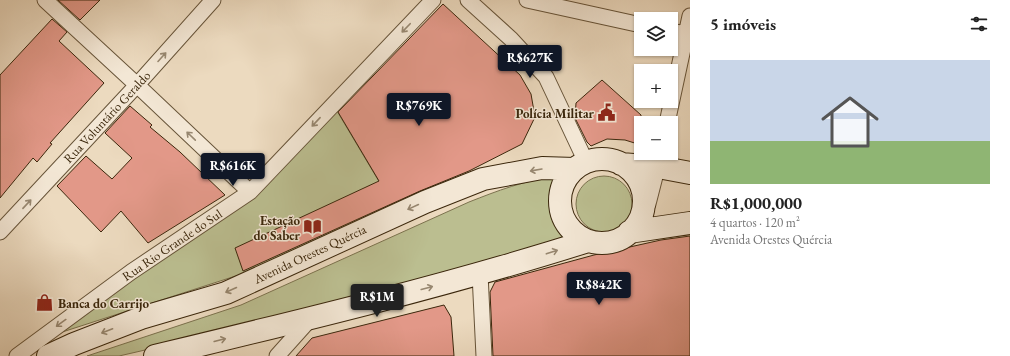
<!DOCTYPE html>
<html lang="pt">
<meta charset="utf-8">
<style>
body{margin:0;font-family:"EB Garamond",serif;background:#f6f6f6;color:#222;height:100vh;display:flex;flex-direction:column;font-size:15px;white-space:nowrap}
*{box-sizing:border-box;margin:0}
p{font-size:13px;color:#767676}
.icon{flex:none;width:22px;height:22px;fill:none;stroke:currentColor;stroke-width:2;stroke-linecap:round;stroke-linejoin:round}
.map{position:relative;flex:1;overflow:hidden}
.panel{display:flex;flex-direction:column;background:#fff;width:320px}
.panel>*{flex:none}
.buttons{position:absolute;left:634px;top:12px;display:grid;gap:8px}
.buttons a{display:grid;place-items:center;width:44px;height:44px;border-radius:0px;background:#fff;box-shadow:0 1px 3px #0004;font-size:20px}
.price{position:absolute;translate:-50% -34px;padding:0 9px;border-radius:4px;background:#111827;color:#fff;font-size:13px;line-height:26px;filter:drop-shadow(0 1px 2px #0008)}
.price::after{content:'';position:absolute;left:50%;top:24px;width:12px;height:9px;margin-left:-6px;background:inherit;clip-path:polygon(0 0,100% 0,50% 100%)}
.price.selected{background:#222;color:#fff}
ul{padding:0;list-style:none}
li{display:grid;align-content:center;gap:8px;height:212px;padding:0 20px}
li+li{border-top:1px solid #e0e0e0}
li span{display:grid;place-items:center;height:124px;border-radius:0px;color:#555}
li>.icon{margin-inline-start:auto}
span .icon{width:72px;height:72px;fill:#fffc;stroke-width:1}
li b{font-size:17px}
h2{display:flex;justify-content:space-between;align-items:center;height:48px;padding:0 20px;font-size:17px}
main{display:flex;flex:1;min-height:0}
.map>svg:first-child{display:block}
.green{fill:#bbbe90;stroke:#7b724e}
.building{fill:#e29888;stroke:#3b270c}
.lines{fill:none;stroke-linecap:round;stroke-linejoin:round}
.street-casing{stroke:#675439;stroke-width:17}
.secondary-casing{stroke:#3b270c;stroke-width:24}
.street{stroke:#f3e7d5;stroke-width:15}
.secondary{stroke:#f3e7d5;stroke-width:22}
.oneway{stroke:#978770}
.labels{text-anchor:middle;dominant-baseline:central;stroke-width:3;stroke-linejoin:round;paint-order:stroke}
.poi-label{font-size:13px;font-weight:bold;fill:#3b270c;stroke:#f3e7d5;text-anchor:end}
.street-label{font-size:13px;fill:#3b270c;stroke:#f3e7d5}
</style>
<main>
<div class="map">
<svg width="690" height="356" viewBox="0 0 690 356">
<rect width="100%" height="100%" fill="#ecdabf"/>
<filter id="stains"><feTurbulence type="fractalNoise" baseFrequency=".005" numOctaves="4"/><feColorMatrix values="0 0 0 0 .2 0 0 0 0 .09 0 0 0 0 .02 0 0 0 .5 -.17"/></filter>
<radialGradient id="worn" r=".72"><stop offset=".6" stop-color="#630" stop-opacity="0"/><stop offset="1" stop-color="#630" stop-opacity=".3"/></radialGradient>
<path class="green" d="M 334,106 L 393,205 L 248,272 L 53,335 L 89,303 L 240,206 Z
M576 204a28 28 0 1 1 56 0a28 28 0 1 1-56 0Z
M 555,177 C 549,201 548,225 569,242 L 180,342 L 119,356 L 87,356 L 241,305 L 469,202 C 497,191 525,180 555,177 Z"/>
<path class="building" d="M 58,0 L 100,0 L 80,20 Z
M 443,4 L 520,75 L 531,94 L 535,117 L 522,144 L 469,171 L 420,191 L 243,271 L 235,248 L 379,181 L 338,112 Z
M 52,19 L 67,32 L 59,41 L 104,83 L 50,143 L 52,144 L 37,162 L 33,158 L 0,198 L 0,75 Z
M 602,80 L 641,115 L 641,145 L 625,140 L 607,139 L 591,146 L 587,142 L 575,118 L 576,103 Z
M 130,106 L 152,125 L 150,127 L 180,152 L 225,195 L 148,243 L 121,211 L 101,232 L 57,186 L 86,156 L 112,179 L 132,158 L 105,133 Z
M 690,236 L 690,356 L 493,356 L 490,292 L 495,282 L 594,255 L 661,240 Z
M 444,305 L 451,317 L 454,356 L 296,356 L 312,338 Z"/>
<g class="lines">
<defs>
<path id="street" d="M 45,0 L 137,85 L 250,192
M 468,0 L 511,39 L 546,77 L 586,162
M 527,0 L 641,25
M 671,31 L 690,35
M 667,123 L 690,16
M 643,210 L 648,204 L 661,153
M 0,232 L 137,85 L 213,0
M 480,274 L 484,356
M 17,356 L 131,272 L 250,192 L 433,0
M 277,356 L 311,318"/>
<path id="secondary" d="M560 201a42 42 0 1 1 84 0a42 42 0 1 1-84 0Z
M 621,164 L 658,167 L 690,173
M 629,232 L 690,223
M 48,356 L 74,344 L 141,318 L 226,293 L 425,202 L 483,179 L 542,168 L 575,169
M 155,356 C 300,321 446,286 588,241"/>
</defs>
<use href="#street" class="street-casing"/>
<use href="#secondary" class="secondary-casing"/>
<use href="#street" class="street"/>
<use href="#secondary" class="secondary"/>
</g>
<defs><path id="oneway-shaft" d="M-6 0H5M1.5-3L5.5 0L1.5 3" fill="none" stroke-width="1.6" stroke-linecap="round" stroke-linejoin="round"/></defs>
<g class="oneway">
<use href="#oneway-shaft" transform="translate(406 28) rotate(134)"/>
<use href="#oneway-shaft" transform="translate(162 57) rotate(-48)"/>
<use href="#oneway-shaft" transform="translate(316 122) rotate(133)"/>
<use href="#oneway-shaft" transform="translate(191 136) rotate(-136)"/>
<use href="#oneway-shaft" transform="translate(536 170) rotate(170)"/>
<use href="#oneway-shaft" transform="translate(27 204) rotate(-47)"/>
<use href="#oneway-shaft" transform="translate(413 207) rotate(155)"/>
<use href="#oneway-shaft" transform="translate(552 252) rotate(-18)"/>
<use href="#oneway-shaft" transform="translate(427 288) rotate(-15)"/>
<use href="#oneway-shaft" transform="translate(231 290) rotate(156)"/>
<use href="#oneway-shaft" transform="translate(61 323) rotate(144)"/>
<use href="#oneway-shaft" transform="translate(107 331) rotate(159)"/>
<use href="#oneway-shaft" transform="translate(220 340) rotate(-14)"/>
</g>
<defs>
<symbol id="civic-bare" viewBox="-9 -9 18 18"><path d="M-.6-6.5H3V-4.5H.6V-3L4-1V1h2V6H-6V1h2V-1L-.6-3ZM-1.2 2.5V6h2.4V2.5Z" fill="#8f2418" stroke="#f3e7d5" stroke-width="2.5" paint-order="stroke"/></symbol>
<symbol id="library-bare" viewBox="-9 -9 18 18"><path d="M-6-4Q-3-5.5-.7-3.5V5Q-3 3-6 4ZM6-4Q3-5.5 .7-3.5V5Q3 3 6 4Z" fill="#8f2418" stroke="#f3e7d5" stroke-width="2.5" paint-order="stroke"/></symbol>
<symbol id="shop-bare" viewBox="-9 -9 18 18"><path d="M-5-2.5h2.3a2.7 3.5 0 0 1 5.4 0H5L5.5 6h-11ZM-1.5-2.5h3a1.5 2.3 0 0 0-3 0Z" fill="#8f2418" stroke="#f3e7d5" stroke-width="2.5" paint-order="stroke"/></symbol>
</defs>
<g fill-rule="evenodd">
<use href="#civic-bare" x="594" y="100" width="25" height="25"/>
<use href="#library-bare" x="300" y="214" width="25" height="25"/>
<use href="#shop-bare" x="32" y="290" width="25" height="25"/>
</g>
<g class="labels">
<g class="poi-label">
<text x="594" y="113">Polícia Militar</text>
<text x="300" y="220">Estação<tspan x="300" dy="15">do Saber</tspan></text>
<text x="58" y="303" text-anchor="start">Banca do Carrijo</text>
</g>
<g class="street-label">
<text transform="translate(107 117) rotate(-47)">Rua Voluntário Geraldo</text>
<text transform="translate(172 245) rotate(-34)">Rua Rio Grande do Sul</text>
<text transform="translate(310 254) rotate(-25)">Avenida Orestes Quércia</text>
</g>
</g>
<rect width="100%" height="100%" filter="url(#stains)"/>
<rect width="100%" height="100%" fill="url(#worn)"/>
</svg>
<div class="buttons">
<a><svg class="icon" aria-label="layers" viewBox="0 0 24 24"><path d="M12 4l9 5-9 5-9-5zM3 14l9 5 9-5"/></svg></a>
<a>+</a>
<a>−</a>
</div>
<b class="price" style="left:530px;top:79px">R$627K</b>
<b class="price" style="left:419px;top:127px">R$769K</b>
<b class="price" style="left:233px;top:187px">R$616K</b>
<b class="price" style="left:599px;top:306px">R$842K</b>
<b class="price selected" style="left:377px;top:318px">R$1M</b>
</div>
<section class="panel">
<h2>5 imóveis<svg class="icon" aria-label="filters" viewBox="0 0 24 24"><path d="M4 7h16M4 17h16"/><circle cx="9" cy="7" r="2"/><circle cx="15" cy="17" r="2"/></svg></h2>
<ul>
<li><span style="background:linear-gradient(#c9d6e8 65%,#8fb573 0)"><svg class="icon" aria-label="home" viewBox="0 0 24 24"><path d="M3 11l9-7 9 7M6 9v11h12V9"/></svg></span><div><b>R$1,000,000</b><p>4 quartos · 120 m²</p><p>Avenida Orestes Quércia</p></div></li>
</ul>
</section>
</main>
